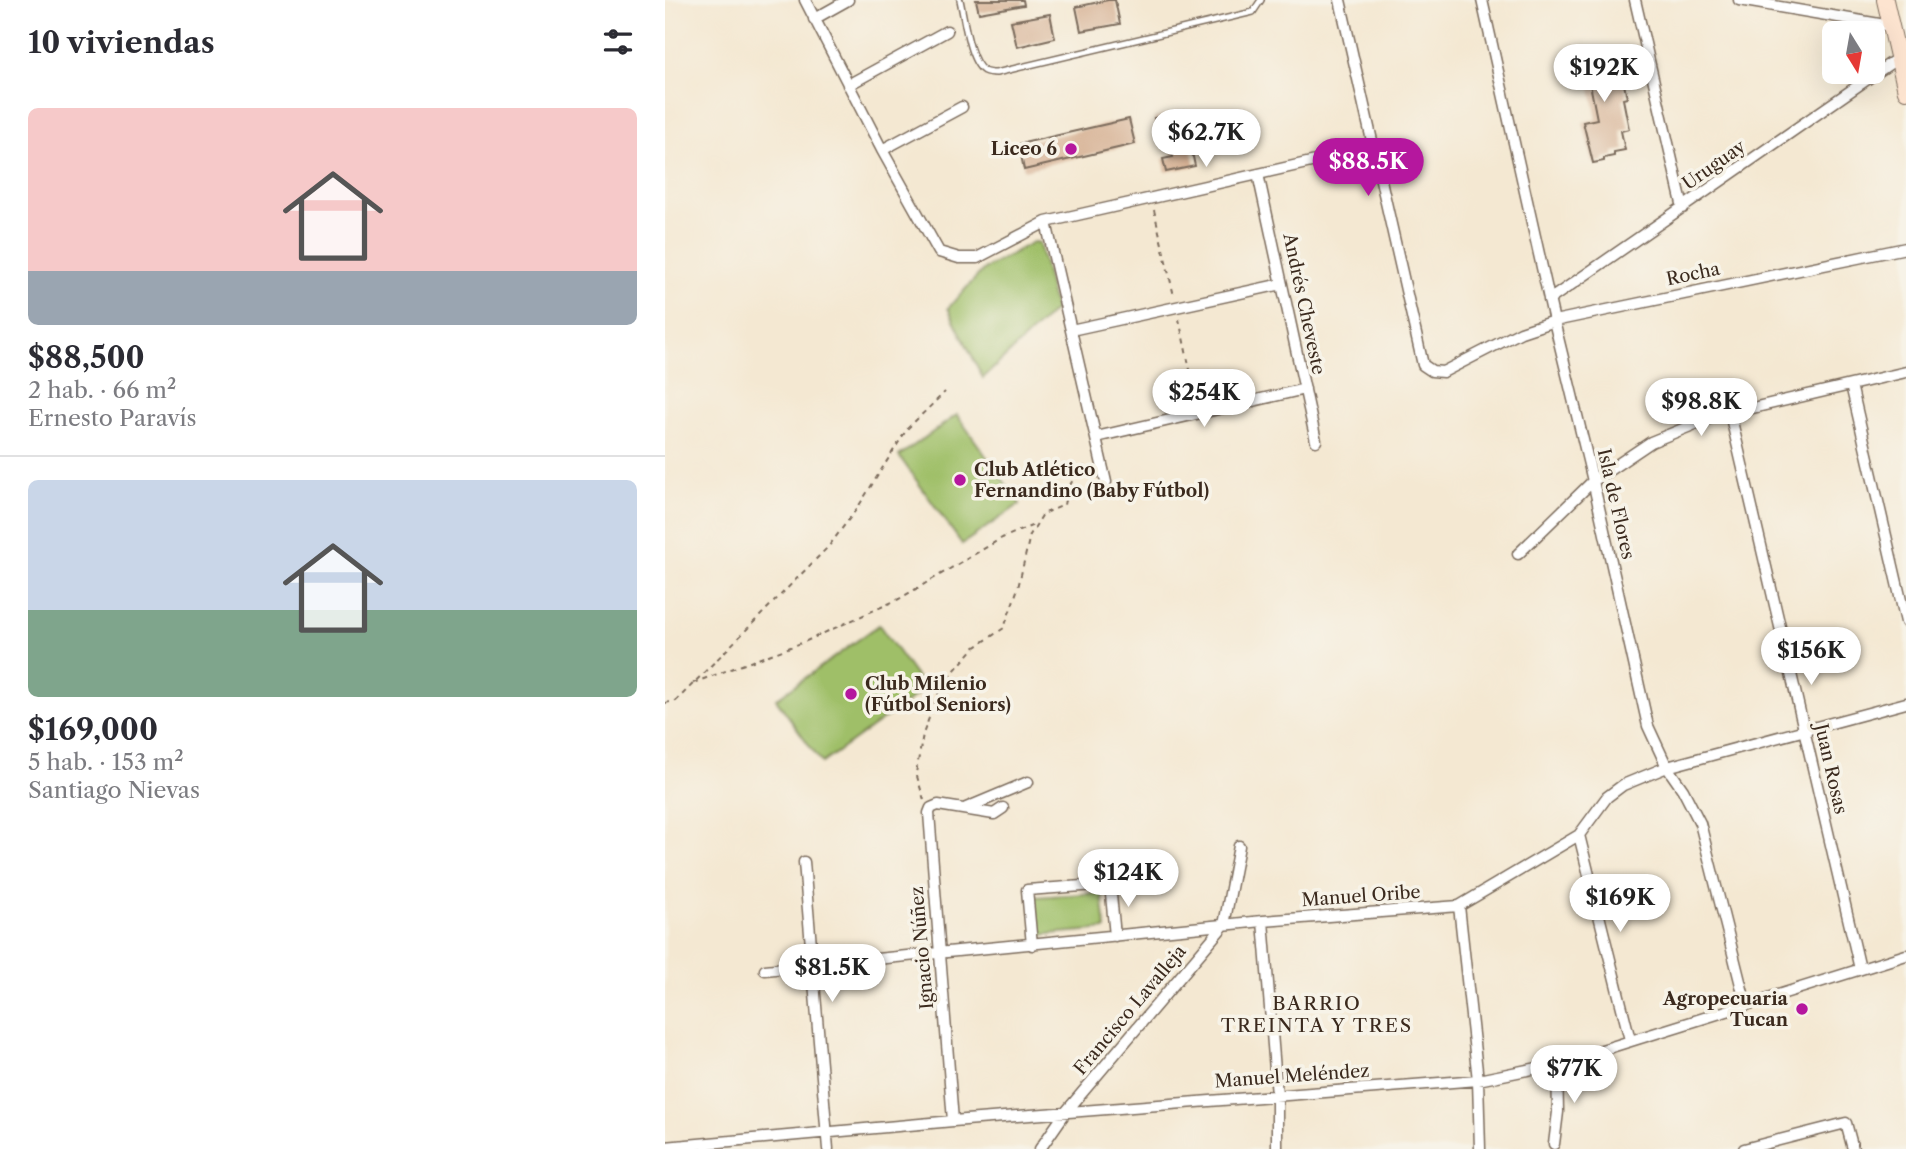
<!DOCTYPE html>
<html lang="es">
<meta charset="utf-8">
<style>
body{margin:0;font-family:"Libre Caslon Text",serif;background:#f2f2f3;color:#2b2b33;height:100vh;display:flex;flex-direction:column;font-size:26px;white-space:nowrap}
*{box-sizing:border-box;margin:0}
p{font-size:23px;color:#7c7c81}
.icon{flex:none;width:38px;height:38px;fill:none;stroke:currentColor;stroke-width:2;stroke-linecap:round;stroke-linejoin:round}
.map{position:relative;flex:1;overflow:hidden}
.sheet{display:flex;flex-direction:column;background:#fff;width:665px}
.sheet>*{flex:none}
.needle{width:46px;rotate:169deg}
.buttons{position:absolute;left:1157px;top:21px;display:grid;gap:14px}
.buttons a{display:grid;place-items:center;width:63px;height:63px;border-radius:10px;background:#fff;box-shadow:0 7px 28px #0002;font-size:35px}
.price{position:absolute;translate:-50% -60px;padding:0 16px;border-radius:24px;background:#fff;color:#222;font-size:23px;line-height:46px;filter:drop-shadow(0 2px 4px #0008)}
.price::after{content:'';position:absolute;left:50%;top:42px;width:21px;height:16px;margin-left:-10px;background:inherit;clip-path:polygon(0 0,100% 0,50% 100%)}
.price.active{background:#b5179e;color:#fff}
ul{padding:0;list-style:none}
li{display:grid;align-content:center;gap:14px;height:371px;padding:0 28px}
li+li{border-top:2px solid #e1e1e2}
li span{display:grid;place-items:center;height:217px;border-radius:10px;color:#555}
li>.icon{margin-inline-start:auto}
span .icon{width:126px;height:126px;fill:#fffc;stroke-width:1}
li b{font-size:30px}
h2{display:flex;justify-content:space-between;align-items:center;height:84px;padding:0 28px;font-size:30px}
main{display:flex;flex:1;min-height:0}
.map>svg:first-child{display:block}
.green{fill:#9fbf67;stroke:#6d7442;stroke-width:2}
.building{fill:#d5af91}
.lines{fill:none;stroke-linecap:round;stroke-linejoin:round}
.lane-casing{stroke:#7c6c5d;stroke-width:8}
.street-casing{stroke:#7c6c5d;stroke-width:13}
.secondary-casing{stroke:#7c6c5d;stroke-width:18}
.path{stroke:#7c6c5d;stroke-width:2;stroke-dasharray:5 5;stroke-linecap:butt}
.lane{stroke:#fff;stroke-width:5}
.street{stroke:#fff;stroke-width:10}
.secondary{stroke:#fde4d0;stroke-width:16}
.poi-dot{fill:#b5179e;stroke:#f7f3e8;stroke-width:2.5}
.labels{text-anchor:middle;dominant-baseline:central;stroke-width:7;stroke-linejoin:round;paint-order:stroke}
.poi-label{font-size:18px;font-weight:bold;fill:#3b2a1e;stroke:#f7f3e8;text-anchor:end}
.street-label{font-size:18px;fill:#3b2a1e;stroke:#f7f3e8}
.neighbourhood-label{font-size:19px;letter-spacing:2px;fill:#3b2a1e;stroke:#f7f3e8}
</style>
<main>
<section class="sheet">
<h2>10 viviendas<svg class="icon" aria-label="filters" viewBox="0 0 24 24"><path d="M4 7h16M4 17h16"/><circle cx="9" cy="7" r="2"/><circle cx="15" cy="17" r="2"/></svg></h2>
<ul>
<li><span style="background:linear-gradient(#f6c9c9 75%,#9aa5b1 0)"><svg class="icon" aria-label="home" viewBox="0 0 24 24"><path d="M3 11l9-7 9 7M6 9v11h12V9"/></svg></span><div><b>$88,500</b><p>2 hab. · 66 m²</p><p>Ernesto Paravís</p></div></li>
<li><span style="background:linear-gradient(#c9d6e8 60%,#7fa58c 0)"><svg class="icon" aria-label="home" viewBox="0 0 24 24"><path d="M3 11l9-7 9 7M6 9v11h12V9"/></svg></span><div><b>$169,000</b><p>5 hab. · 153 m²</p><p>Santiago Nievas</p></div></li>
</ul>
</section>
<div class="map">
<svg width="1241" height="1149" viewBox="0 0 1241 1149">
<rect width="100%" height="100%" fill="#f7f3e8"/>
<filter id="ink" filterUnits="userSpaceOnUse"><feTurbulence type="fractalNoise" baseFrequency=".0143" numOctaves="2"/><feDisplacementMap in="SourceGraphic" scale="14" xChannelSelector="R" yChannelSelector="G"/><feConvolveMatrix kernelMatrix="1 2 1 2 8 2 1 2 1" color-interpolation-filters="sRGB"/></filter>
<filter id="wash" filterUnits="userSpaceOnUse"><feTurbulence type="fractalNoise" baseFrequency=".00686" numOctaves="4" result="noise"/><feDisplacementMap in="SourceGraphic" scale="28" xChannelSelector="R" yChannelSelector="G"/><feGaussianBlur stdDeviation="1.57" result="paint"/><feColorMatrix in="noise" values="0 0 0 0 0 0 0 0 0 0 0 0 0 0 0 0 0 1.4 0 .05"/><feComposite in="paint" operator="in"/></filter>
<g filter="url(#wash)">
<rect width="100%" height="100%" fill="#f4e8d2"/>
<path class="green" d="M 368,242 L 374,243 L 390,310 L 318,378 L 283,308 L 318,270 Z
M 292,415 L 355,504 L 297,544 L 234,456 Z
M 214,625 L 260,689 L 157,763 L 111,699 Z
M 437,893 L 441,929 L 373,935 L 369,897 Z"/>
<g id="blocks">
<path class="building" d="M 311,0 L 358,0 L 359,5 L 314,13 Z
M 443,0 L 450,0 L 455,24 L 416,31 L 411,7 Z
M 385,14 L 390,38 L 352,47 L 346,21 Z
M 917,52 L 953,57 L 962,98 L 958,99 L 964,129 L 956,131 L 960,150 L 949,152 L 949,156 L 939,158 L 939,161 L 928,163 L 918,122 L 932,119 L 924,79 L 909,83 L 906,67 L 919,64 Z
M 518,111 L 530,166 L 501,172 L 498,159 L 508,157 L 504,139 L 494,141 L 489,118 Z
M 464,119 L 470,144 L 359,170 L 354,144 Z"/>
</g>
</g>
<g filter="url(#ink)">
<use href="#blocks" fill-opacity="0" stroke="#7c6c5d" stroke-width="2"/>
<g class="lines">
<defs>
<path id="lane" d="M 295,0 C 299,17 304,62 319,71 C 321,72 328,73 331,73 L 588,12 L 596,0"/>
<path id="street" d="M 140,0 L 217,150 L 274,252 L 294,258 L 312,258 L 381,222 L 708,148
M 675,0 L 758,365 L 767,371 L 778,372 L 856,332 L 889,321 L 1241,248
M 817,0 L 889,321 L 928,481 L 983,726 L 1002,767 L 1018,790 L 1035,823 L 1081,1005
M 970,0 L 1018,208
M 1074,0 L 1226,26
M 149,19 L 183,0
M 183,85 L 282,31
M 217,150 L 297,107
M 593,174 L 651,441
M 381,222 L 441,482
M 884,300 L 1233,58
M 406,330 L 617,284
M 1186,385 L 1241,622
M 1065,413 L 1195,969
M 431,437 L 640,389
M 853,554 L 928,481 L 986,442 L 1045,418 L 1241,372
M 301,808 L 363,782
M 914,835 L 965,1040
M 139,862 L 163,1149
M 794,906 L 813,1080 L 815,1149
M 598,921 L 612,1095 L 612,1149
M 367,945 L 362,890 L 445,884 L 450,936
M 100,970 L 598,921 L 794,906 L 914,835 L 942,797 L 958,785 L 1002,767 L 1241,703
M 288,1121 L 264,813 L 266,808 L 273,805 L 329,814 L 338,808
M 889,1144 L 893,1112 L 892,1064
M 0,1147 L 288,1121 L 813,1080 L 892,1064 L 1241,955
M 375,1149 L 400,1113 L 559,925 L 574,846
M 1079,1149 L 1181,1123 L 1188,1149"/>
<path id="secondary" d="M 1220,0 L 1241,91"/>
</defs>
<use href="#lane" class="lane-casing"/>
<use href="#street" class="street-casing"/>
<use href="#secondary" class="secondary-casing"/>
<path class="path" d="M 489,210 L 509,296
M 514,319 L 532,402
M 28,683 L 139,642 L 234,599 L 337,538 L 371,524
M 0,703 L 11,701 L 164,546 L 193,507 L 242,429 L 280,392
M 259,800 L 251,773 L 258,734 L 276,686 L 309,648 L 339,628 L 353,588 L 365,535 L 378,514 L 399,505 C 402,487 409,475 423,463"/>
<use href="#lane" class="lane"/>
<use href="#street" class="street"/>
<use href="#secondary" class="secondary"/>
</g>
</g>
<g class="poi-dot">
<circle cx="406" cy="149" r="7"/>
<circle cx="295" cy="480" r="7"/>
<circle cx="186" cy="694" r="7"/>
<circle cx="1137" cy="1009" r="7"/>
</g>
<g class="labels">
<g class="poi-label">
<text x="392" y="149">Liceo 6</text>
<text x="309" y="470" text-anchor="start">Club Atlético<tspan x="309" dy="21">Fernandino (Baby Fútbol)</tspan></text>
<text x="200" y="684" text-anchor="start">Club Milenio<tspan x="200" dy="21">(Fútbol Seniors)</tspan></text>
<text x="1123" y="999">Agropecuaria<tspan x="1123" dy="21">Tucan</tspan></text>
</g>
<g class="street-label">
<text transform="translate(1049 165) rotate(-35)">Uruguay</text>
<text transform="translate(1028 274) rotate(-12)">Rocha</text>
<text transform="translate(639 304) rotate(78)">Andrés Cheveste</text>
<text transform="translate(951 504) rotate(77)">Isla de Flores</text>
<text transform="translate(1166 769) rotate(77)">Juan Rosas</text>
<text transform="translate(696 896) rotate(-4)">Manuel Oribe</text>
<text transform="translate(257 948) rotate(-95)">Ignacio Núñez</text>
<text transform="translate(465 1010) rotate(-50)">Francisco Lavalleja</text>
<text transform="translate(627 1076) rotate(-4)">Manuel Meléndez</text>
</g>
<g class="neighbourhood-label">
<text x="652" y="1003">BARRIO<tspan x="652" dy="22">TREINTA Y TRES</tspan></text>
</g>
</g>
</svg>
<div class="buttons">
<a><svg class="needle" viewBox="-14 -14 28 28"><path d="M0-13l5 13h-10z" fill="#e53935"/><path d="M0 13l5-13h-10z" fill="#7c7c81"/></svg></a>
</div>
<b class="price" style="left:939px;top:104px">$192K</b>
<b class="price" style="left:541px;top:169px">$62.7K</b>
<b class="price active" style="left:703px;top:198px">$88.5K</b>
<b class="price" style="left:539px;top:429px">$254K</b>
<b class="price" style="left:1036px;top:438px">$98.8K</b>
<b class="price" style="left:1146px;top:687px">$156K</b>
<b class="price" style="left:463px;top:909px">$124K</b>
<b class="price" style="left:955px;top:934px">$169K</b>
<b class="price" style="left:167px;top:1004px">$81.5K</b>
<b class="price" style="left:909px;top:1105px">$77K</b>
</div>
</main>
